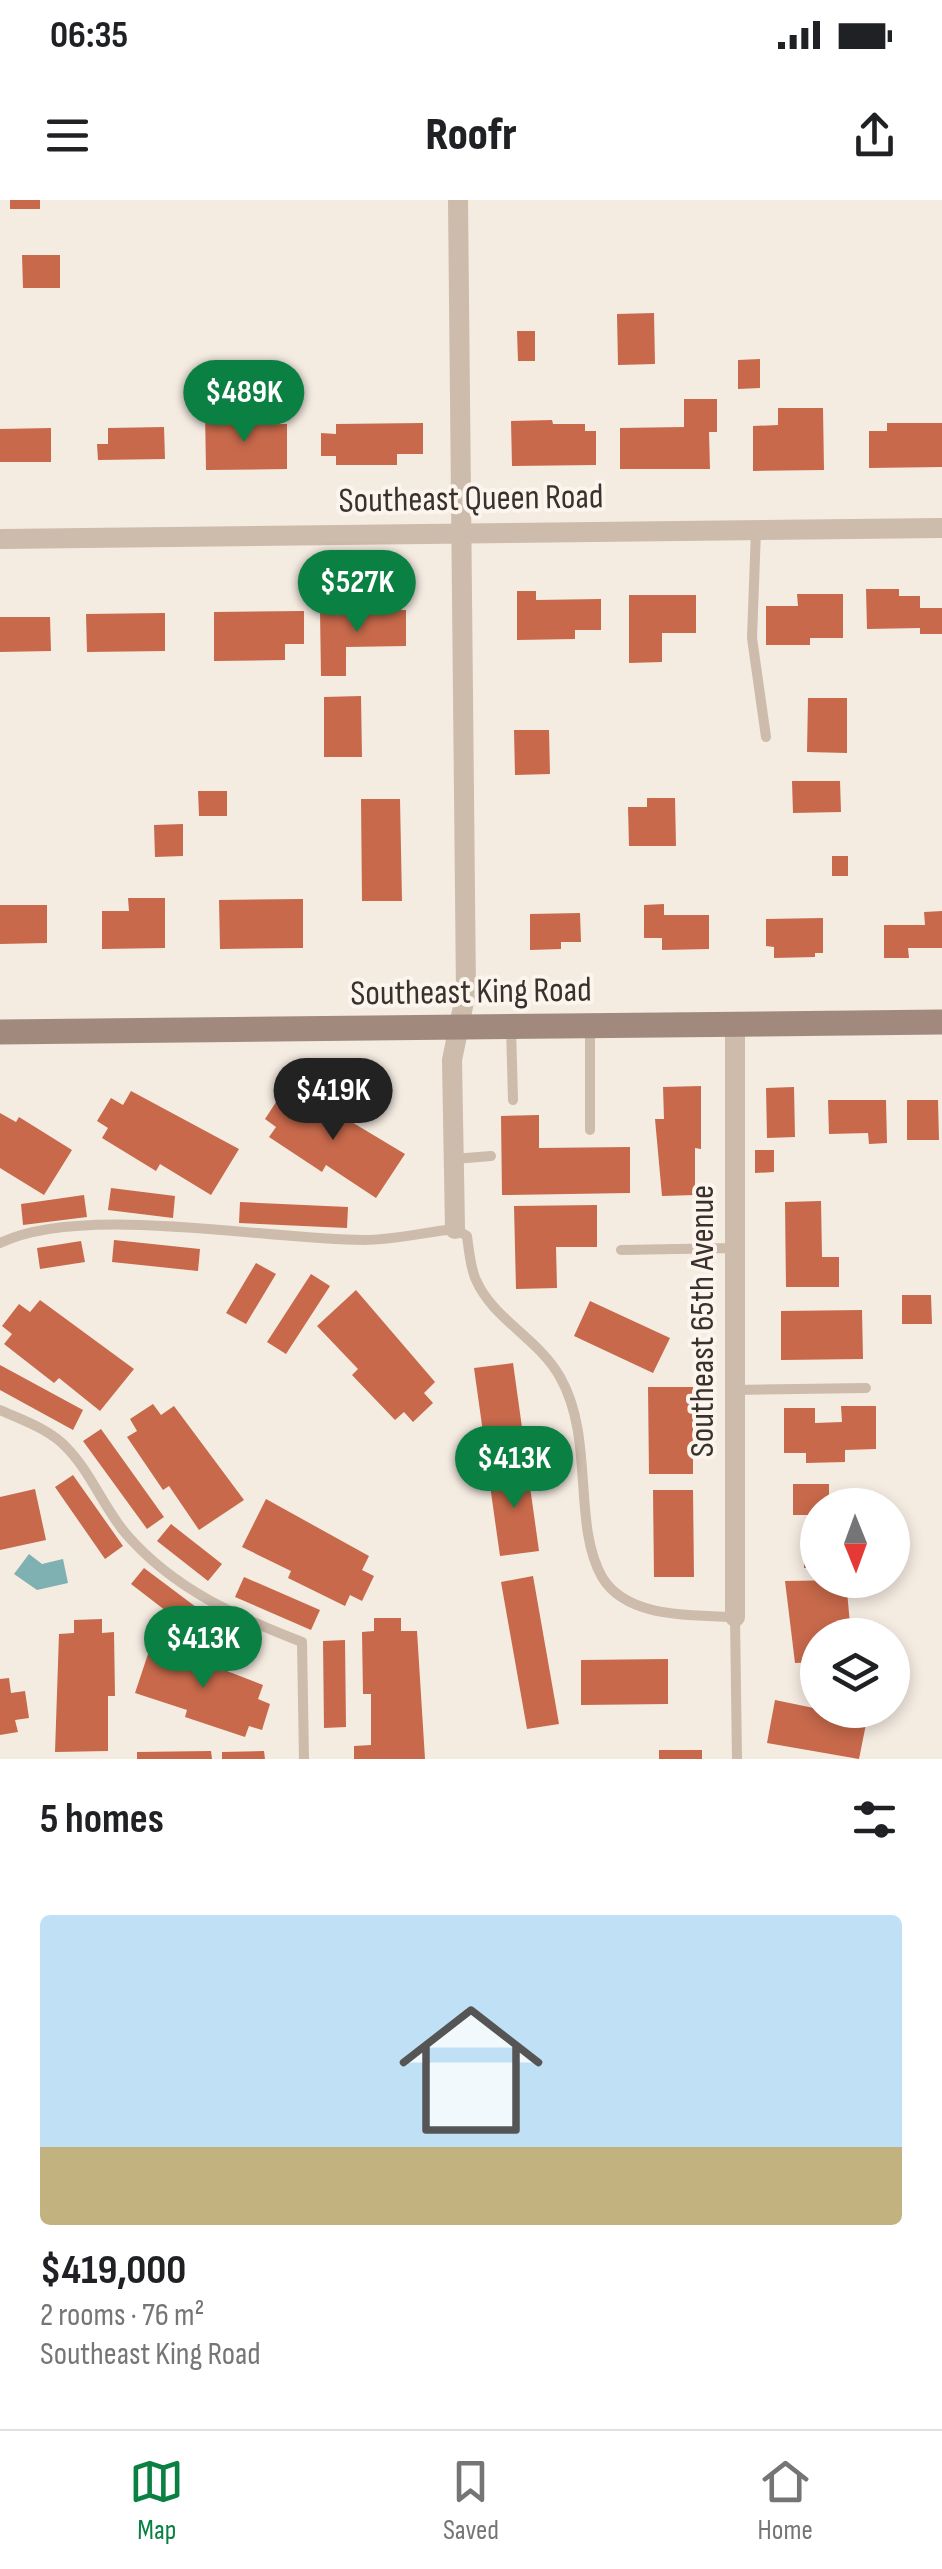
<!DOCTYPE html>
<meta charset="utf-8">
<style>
body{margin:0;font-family:"Sofia Sans Condensed",sans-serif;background:#f6f6f6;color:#202124;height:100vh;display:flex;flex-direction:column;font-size:38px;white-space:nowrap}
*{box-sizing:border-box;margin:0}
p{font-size:32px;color:#757577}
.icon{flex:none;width:55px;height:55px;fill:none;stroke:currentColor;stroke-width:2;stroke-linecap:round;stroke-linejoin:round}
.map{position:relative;height:1559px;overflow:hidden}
.details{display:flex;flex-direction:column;background:#fff;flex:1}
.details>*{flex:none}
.needle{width:65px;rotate:179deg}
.controls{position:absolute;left:800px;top:1288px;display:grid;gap:20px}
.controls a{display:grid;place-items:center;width:110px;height:110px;border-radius:50%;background:#fff;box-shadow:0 5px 15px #0003;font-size:50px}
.price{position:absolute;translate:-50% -85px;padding:0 22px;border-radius:35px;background:#0b8043;color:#fff;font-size:32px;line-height:65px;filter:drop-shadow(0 2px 5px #0008)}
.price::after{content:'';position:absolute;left:50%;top:60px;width:30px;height:22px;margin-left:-15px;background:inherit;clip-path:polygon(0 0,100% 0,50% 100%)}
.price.current{background:#222;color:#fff}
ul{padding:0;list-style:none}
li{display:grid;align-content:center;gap:20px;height:530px;padding:0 40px}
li+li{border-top:2px solid #e0e0e0}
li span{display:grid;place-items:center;height:310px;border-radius:10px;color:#555}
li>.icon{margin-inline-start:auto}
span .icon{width:180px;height:180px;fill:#fffc;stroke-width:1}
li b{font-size:42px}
h2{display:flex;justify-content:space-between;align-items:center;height:120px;padding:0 40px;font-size:42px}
.status{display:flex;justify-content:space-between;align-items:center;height:70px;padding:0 50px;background:#fff;direction:ltr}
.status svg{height:28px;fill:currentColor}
header{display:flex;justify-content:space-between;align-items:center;height:130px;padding:0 40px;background:#fff;font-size:45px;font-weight:800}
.tabs{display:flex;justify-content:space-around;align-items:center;height:140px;border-top:2px solid #e0e0e0;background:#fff;font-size:28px;color:#757577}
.tabs a{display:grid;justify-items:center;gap:5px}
.tabs .current{color:#0b8043}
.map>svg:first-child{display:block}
.water{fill:#7fb0b2}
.building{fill:#c8694b}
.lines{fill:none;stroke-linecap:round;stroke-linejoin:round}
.lane{stroke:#cdbbac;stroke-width:10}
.street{stroke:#cdbbac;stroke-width:20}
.secondary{stroke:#a18a7d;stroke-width:25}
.labels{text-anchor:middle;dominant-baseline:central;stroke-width:8;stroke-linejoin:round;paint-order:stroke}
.street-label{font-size:35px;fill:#3b302b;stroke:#fbf5ee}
</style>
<div class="status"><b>06:35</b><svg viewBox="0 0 49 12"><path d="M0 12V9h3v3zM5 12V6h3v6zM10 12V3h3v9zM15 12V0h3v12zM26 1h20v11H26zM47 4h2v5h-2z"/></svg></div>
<header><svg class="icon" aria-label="menu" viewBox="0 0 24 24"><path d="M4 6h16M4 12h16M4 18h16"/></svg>Roofr<svg class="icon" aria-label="share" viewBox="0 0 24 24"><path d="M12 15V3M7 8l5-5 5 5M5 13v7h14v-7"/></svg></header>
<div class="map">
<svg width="942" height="1559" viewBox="0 0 942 1559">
<rect width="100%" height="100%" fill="#f4ebe1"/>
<path class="water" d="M 29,1354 L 42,1364 L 63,1359 L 68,1383 L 37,1390 L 14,1374 Z"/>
<path class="building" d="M 10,0 L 40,0 L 40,9 L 10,9 Z
M 22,55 L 60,55 L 60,88 L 23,88 Z
M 654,113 L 655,164 L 618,165 L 617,114 Z
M 517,131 L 535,131 L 535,161 L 518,161 Z
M 760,159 L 760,188 L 738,189 L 738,160 Z
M 269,174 L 270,208 L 235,209 L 234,175 Z
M 684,199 L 717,199 L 717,232 L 709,232 L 710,269 L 620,269 L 620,228 L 684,227 Z
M 778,208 L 823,208 L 824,270 L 753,271 L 753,226 L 778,225 Z
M 205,211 L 230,211 L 230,225 L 287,224 L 287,269 L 206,270 Z
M 552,220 L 553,224 L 585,224 L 585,231 L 596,231 L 596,265 L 512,266 L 511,221 Z
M 423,223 L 423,254 L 397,254 L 397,265 L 336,265 L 336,256 L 321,256 L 321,233 L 336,234 L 336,224 Z
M 887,223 L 942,223 L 942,267 L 869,268 L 869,231 L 887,231 Z
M 164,227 L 165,259 L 98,260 L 97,244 L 108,244 L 108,228 Z
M 51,228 L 51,262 L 0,262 L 0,229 Z
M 866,389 L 899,389 L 899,396 L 920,396 L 920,408 L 942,408 L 942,434 L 920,434 L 920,428 L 867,429 Z
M 517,391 L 536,391 L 536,400 L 601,399 L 601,430 L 575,430 L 575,439 L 517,440 Z
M 797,394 L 843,394 L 843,438 L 810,438 L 810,445 L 766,445 L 766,406 L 798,406 Z
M 629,395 L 696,395 L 696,433 L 662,433 L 662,462 L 629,463 Z
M 320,410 L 406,410 L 406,446 L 346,447 L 346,476 L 321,476 Z
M 304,411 L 304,444 L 285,444 L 285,460 L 214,461 L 214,412 Z
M 165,413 L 165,451 L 87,452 L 86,414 Z
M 0,417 L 50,417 L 51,451 L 0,452 Z
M 361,496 L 362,557 L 324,557 L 324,497 Z
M 808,498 L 847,498 L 847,553 L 807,552 Z
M 514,530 L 549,530 L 550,574 L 515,575 Z
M 792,581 L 840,581 L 841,612 L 793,613 Z
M 198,591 L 227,591 L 227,616 L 199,616 Z
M 647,598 L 675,598 L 676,646 L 629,646 L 628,607 L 647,607 Z
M 361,599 L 400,599 L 402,701 L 362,701 Z
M 183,624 L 183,656 L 155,657 L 154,625 Z
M 832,656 L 848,656 L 848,676 L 832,676 Z
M 128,698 L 165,698 L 165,748 L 102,749 L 102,711 L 129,711 Z
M 303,699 L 303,748 L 220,749 L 219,700 Z
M 664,704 L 664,715 L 709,715 L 709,749 L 662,750 L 662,738 L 644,738 L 644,705 Z
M 0,705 L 47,705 L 47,743 L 0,744 Z
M 942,711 L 942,748 L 908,748 L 909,758 L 884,758 L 884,725 L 925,725 L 924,712 Z
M 580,713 L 581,742 L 561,742 L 561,749 L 530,750 L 530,714 Z
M 823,718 L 823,753 L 815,753 L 815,757 L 774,758 L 774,747 L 766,746 L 766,719 Z
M 701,886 L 701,949 L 695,948 L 695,995 L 662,996 L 655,919 L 664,919 L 663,887 Z
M 794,887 L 795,937 L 767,938 L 766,888 Z
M 131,891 L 239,949 L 211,995 L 160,964 L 156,971 L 102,938 L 108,928 L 97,921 L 111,898 L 123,905 Z
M 300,891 L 405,954 L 376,998 L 326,965 L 322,972 L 269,937 L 276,927 L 265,919 L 280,896 L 292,904 Z
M 828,900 L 886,900 L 887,943 L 869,944 L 868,933 L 829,934 Z
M 907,900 L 938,900 L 939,940 L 907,940 Z
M 0,913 L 16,922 L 19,917 L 72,950 L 44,995 L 0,968 Z
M 539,915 L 539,948 L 630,947 L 630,993 L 502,995 L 501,916 Z
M 755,950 L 774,950 L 774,972 L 755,973 Z
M 111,988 L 175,996 L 173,1018 L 108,1010 Z
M 84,995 L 87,1017 L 23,1025 L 21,1004 Z
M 821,1001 L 822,1057 L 839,1057 L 839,1087 L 786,1087 L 785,1002 Z
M 240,1002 L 348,1007 L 347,1028 L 239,1023 Z
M 597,1005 L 597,1047 L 556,1047 L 557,1088 L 516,1089 L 514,1006 Z
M 114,1040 L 200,1049 L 198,1071 L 112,1062 Z
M 81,1041 L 85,1062 L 40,1069 L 37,1048 Z
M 256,1063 L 276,1074 L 246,1124 L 226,1113 Z
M 311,1074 L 330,1086 L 286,1154 L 267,1142 Z
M 356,1090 L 435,1182 L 424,1193 L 433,1203 L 413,1222 L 404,1212 L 395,1220 L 352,1175 L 358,1169 L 317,1126 Z
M 902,1095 L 931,1095 L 932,1124 L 902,1124 Z
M 40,1100 L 134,1169 L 100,1211 L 59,1178 L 54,1183 L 4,1144 L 12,1134 L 2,1126 L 19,1104 L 30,1112 Z
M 590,1101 L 670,1138 L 653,1173 L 574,1136 Z
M 862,1110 L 863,1159 L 781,1160 L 781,1111 Z
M 513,1163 L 525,1249 L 486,1254 L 474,1168 Z
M 0,1165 L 83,1210 L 73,1230 L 0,1190 Z
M 648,1187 L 693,1187 L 693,1274 L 649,1274 Z
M 153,1204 L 161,1215 L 174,1206 L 244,1300 L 199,1330 L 169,1286 L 163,1290 L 127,1237 L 137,1231 L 130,1219 Z
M 841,1206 L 876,1206 L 876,1249 L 845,1250 L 845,1262 L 806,1263 L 806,1253 L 784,1253 L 784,1208 L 815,1208 L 815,1223 L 842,1222 Z
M 101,1229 L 164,1317 L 147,1329 L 83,1241 Z
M 527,1265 L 539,1351 L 500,1356 L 488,1271 Z
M 73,1275 L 123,1346 L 105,1359 L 55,1287 Z
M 793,1284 L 829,1284 L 829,1305 L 818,1305 L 818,1315 L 793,1315 Z
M 35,1289 L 46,1340 L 0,1350 L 0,1297 Z
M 653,1290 L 693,1290 L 694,1377 L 654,1377 Z
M 266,1299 L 369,1356 L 362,1370 L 374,1376 L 362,1401 L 350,1395 L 345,1406 L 288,1378 L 291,1371 L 242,1347 Z
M 171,1324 L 222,1364 L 208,1381 L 157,1341 Z
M 804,1326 L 818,1326 L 818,1368 L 804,1368 Z
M 144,1368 L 196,1407 L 183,1424 L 131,1384 Z
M 533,1376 L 559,1524 L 527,1529 L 501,1382 Z
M 244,1377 L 320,1410 L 311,1430 L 235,1397 Z
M 846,1380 L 851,1435 L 818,1435 L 818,1462 L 795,1463 L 785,1381 Z
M 374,1418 L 401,1418 L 401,1431 L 417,1431 L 425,1559 L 354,1559 L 354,1546 L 371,1545 L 371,1494 L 363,1494 L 362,1432 L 374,1431 Z
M 102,1419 L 102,1433 L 114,1432 L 115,1496 L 108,1496 L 108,1551 L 55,1552 L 59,1434 L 74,1433 L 74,1420 Z
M 345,1440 L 346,1527 L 324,1528 L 323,1441 Z
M 152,1442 L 263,1485 L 258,1499 L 270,1504 L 262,1530 L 249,1526 L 245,1537 L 185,1517 L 187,1510 L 135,1493 Z
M 668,1459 L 668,1504 L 581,1505 L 581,1460 Z
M 9,1478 L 11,1493 L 25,1491 L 29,1518 L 15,1520 L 18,1532 L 0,1535 L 0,1479 Z
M 775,1500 L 867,1519 L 859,1559 L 767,1543 Z
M 659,1550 L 702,1550 L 702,1559 L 659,1559 Z
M 211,1551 L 212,1559 L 137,1559 L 137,1552 Z
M 264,1551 L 265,1559 L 222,1559 L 222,1552 Z"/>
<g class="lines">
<path class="lane" d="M 756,330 L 752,438 L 766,537
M 590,826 L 590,930
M 511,827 L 513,900
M 454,959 L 491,956
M 0,1043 C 82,1003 267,1040 364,1040 C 394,1040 425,1032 455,1029 L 467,1036 C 469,1050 470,1067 476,1080 C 493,1119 539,1139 560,1177 C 595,1238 572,1324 602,1377 C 627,1419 693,1415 735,1417 L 737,1559
M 621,1050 L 734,1048
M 734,1190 L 866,1188
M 0,1210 C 22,1220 49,1229 66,1247 C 91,1272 104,1309 127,1335 C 174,1389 237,1417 302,1442 L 304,1559"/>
<path class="street" d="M 0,339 L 942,328
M 735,824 L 735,1417
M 455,1029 L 452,860 L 466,792 L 458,0"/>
<path class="secondary" d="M 0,832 L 942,822"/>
</g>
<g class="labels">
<g class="street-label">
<text transform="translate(471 299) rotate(-1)">Southeast Queen Road</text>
<text transform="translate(471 792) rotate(-1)">Southeast King Road</text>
<text transform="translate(702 1121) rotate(-90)">Southeast 65th Avenue</text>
</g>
</g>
</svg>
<div class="controls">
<a><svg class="needle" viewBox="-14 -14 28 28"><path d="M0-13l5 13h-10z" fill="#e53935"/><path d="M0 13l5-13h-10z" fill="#757577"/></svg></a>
<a><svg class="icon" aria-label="layers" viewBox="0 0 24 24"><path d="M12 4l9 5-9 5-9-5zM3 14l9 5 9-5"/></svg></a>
</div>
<b class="price" style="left:244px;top:245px">$489K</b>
<b class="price" style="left:357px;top:435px">$527K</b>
<b class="price current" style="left:333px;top:943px">$419K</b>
<b class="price" style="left:514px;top:1311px">$413K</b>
<b class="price" style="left:203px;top:1491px">$413K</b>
</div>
<section class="details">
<h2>5 homes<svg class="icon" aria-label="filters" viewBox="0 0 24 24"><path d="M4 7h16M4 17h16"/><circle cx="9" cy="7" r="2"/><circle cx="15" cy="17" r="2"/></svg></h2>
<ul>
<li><span style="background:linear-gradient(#bfe0f5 75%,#c2b280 0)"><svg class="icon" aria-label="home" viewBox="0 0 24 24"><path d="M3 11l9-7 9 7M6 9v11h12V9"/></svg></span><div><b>$419,000</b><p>2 rooms · 76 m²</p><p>Southeast King Road</p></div></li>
</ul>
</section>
<nav class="tabs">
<a class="current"><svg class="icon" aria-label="map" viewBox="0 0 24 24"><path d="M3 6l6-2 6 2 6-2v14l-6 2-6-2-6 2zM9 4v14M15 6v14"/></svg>Map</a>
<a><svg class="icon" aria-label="saved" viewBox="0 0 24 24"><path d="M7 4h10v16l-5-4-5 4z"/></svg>Saved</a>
<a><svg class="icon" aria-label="home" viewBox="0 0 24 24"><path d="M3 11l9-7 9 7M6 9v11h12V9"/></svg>Home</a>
</nav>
